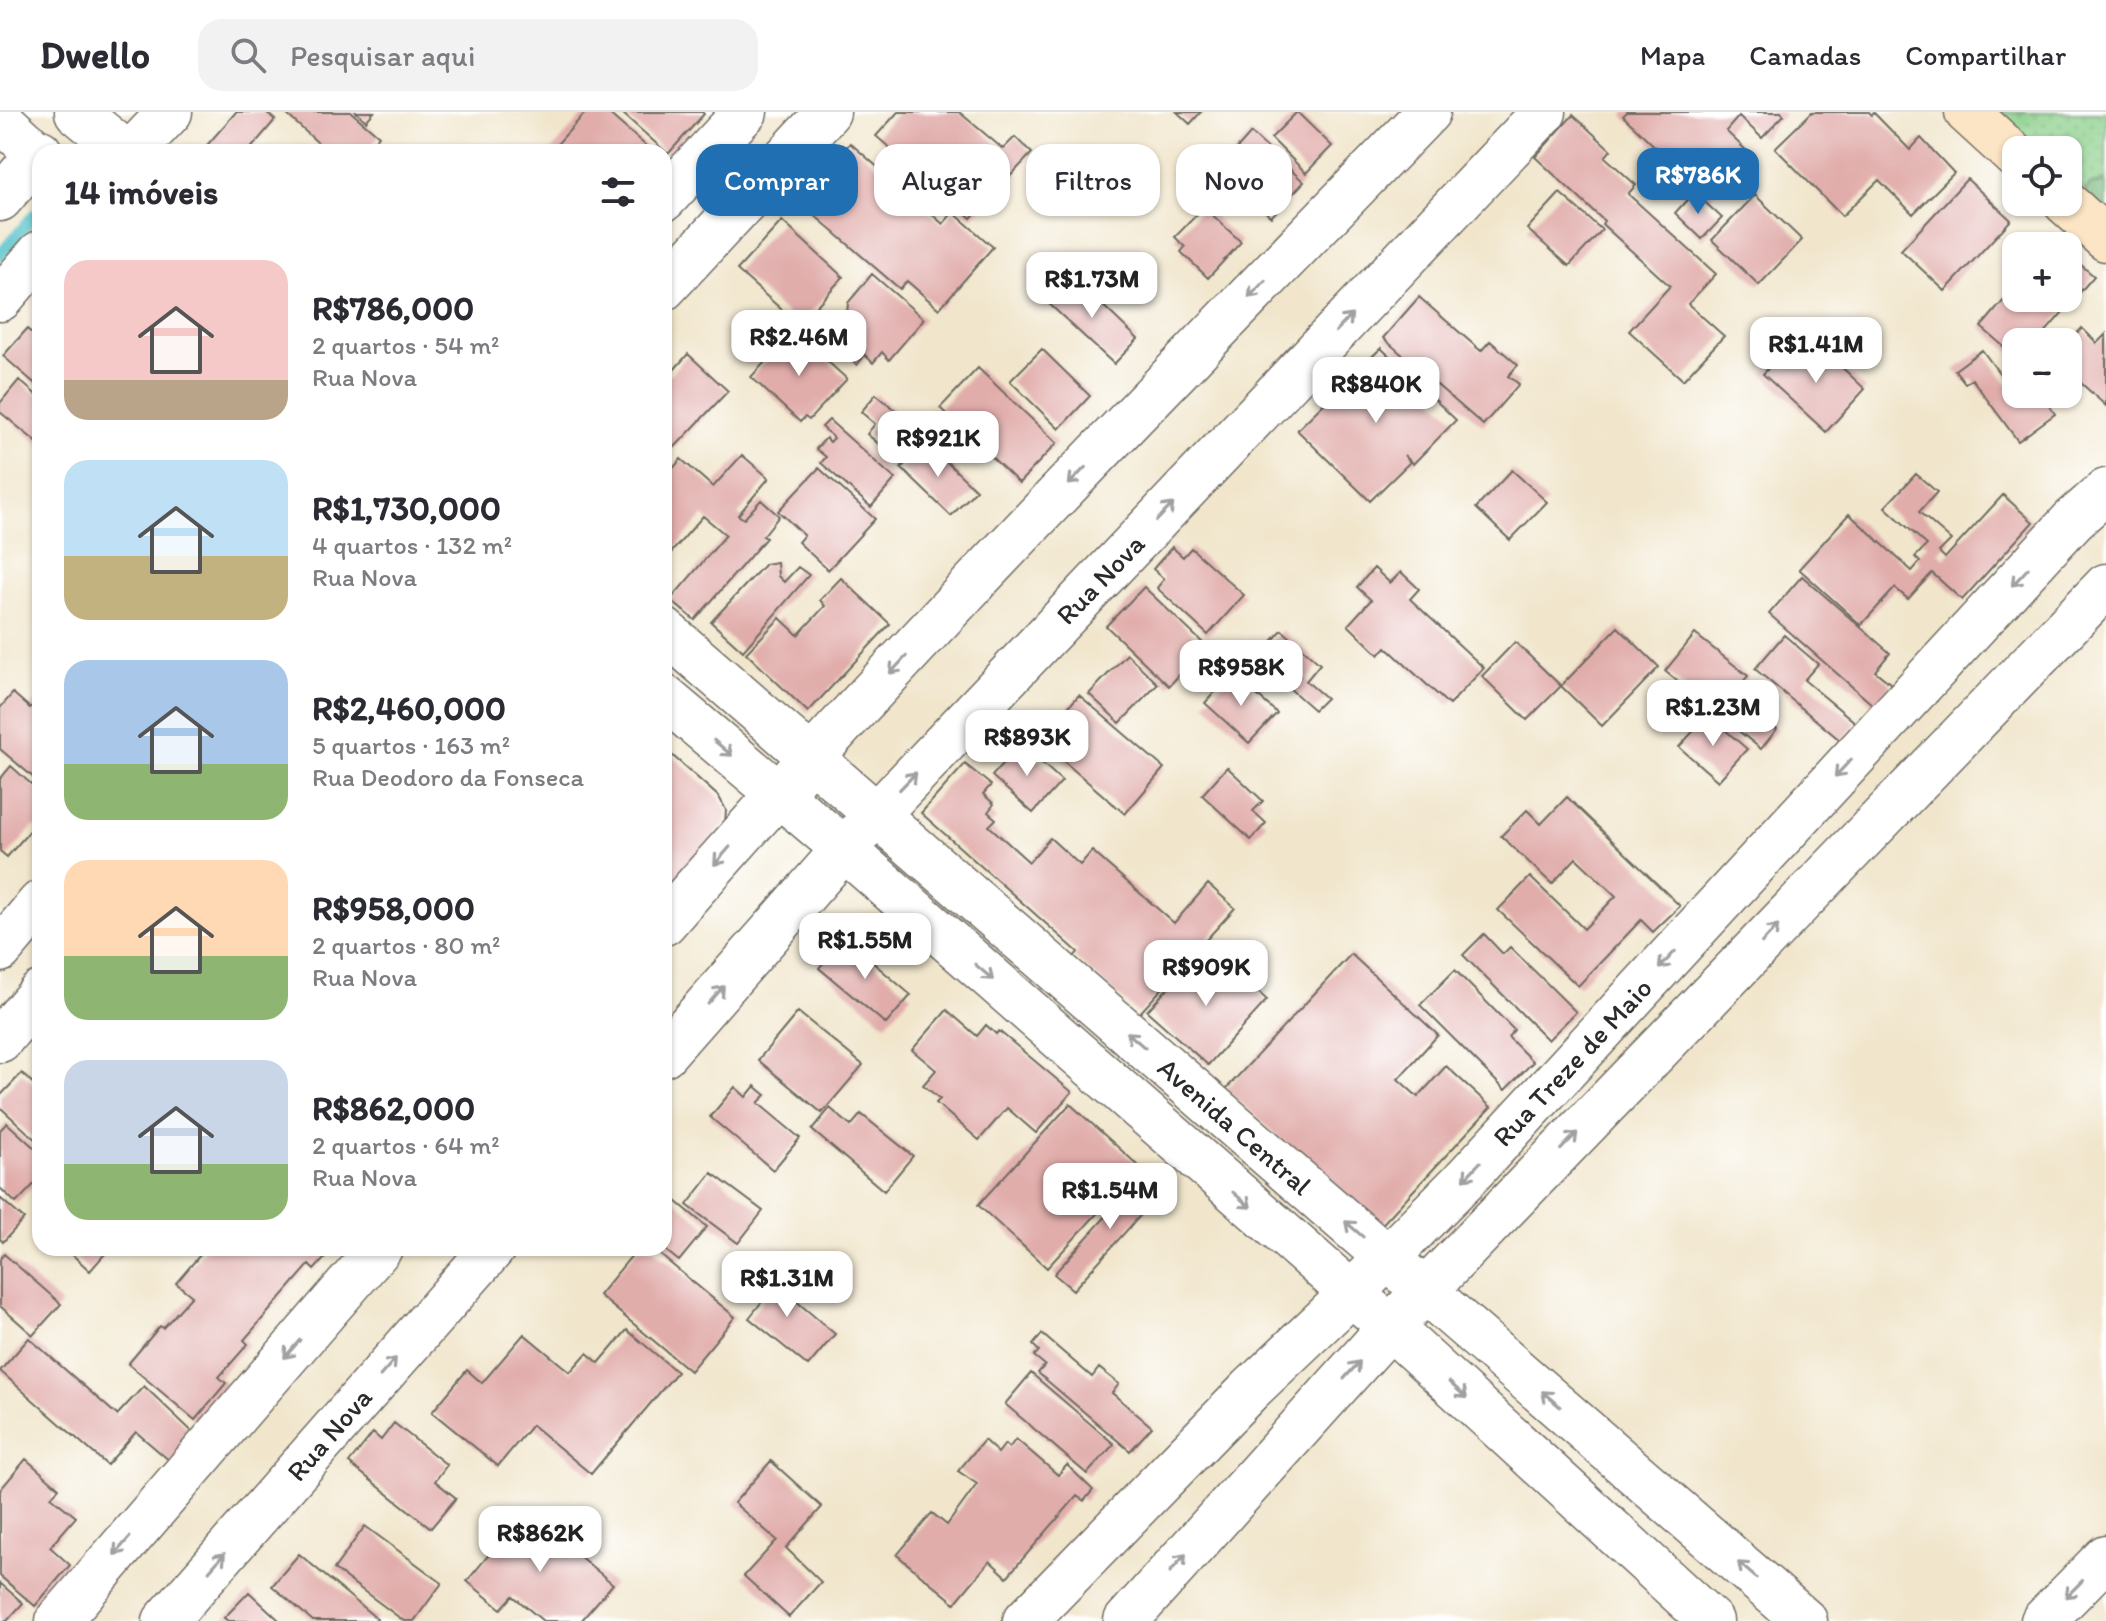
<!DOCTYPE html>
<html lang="pt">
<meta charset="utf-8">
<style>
body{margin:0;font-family:Itim,sans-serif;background:#f2f2f3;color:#2b2b33;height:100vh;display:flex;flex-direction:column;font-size:30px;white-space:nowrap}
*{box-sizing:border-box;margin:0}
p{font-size:26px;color:#7c7c81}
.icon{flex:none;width:44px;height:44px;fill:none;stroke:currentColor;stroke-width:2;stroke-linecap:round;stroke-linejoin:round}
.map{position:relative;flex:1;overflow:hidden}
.sheet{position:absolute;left:32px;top:32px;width:640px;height:1112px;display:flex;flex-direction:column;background:#fff;border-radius:24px;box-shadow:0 2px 6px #0004}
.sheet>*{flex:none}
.guide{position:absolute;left:696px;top:32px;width:760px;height:72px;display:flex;gap:16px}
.tools{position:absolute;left:2002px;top:24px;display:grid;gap:16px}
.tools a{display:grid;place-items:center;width:80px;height:80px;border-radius:16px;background:#fff;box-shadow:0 2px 6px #0004;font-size:40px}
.price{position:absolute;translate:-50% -68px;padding:0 18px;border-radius:16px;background:#fff;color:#222;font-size:26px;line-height:52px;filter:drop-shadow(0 2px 4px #0008)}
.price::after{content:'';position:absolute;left:50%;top:48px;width:24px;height:18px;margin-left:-12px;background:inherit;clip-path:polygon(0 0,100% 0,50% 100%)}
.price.on{background:#1f6fb2;color:#fff}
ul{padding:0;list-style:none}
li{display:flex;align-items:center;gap:24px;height:200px;padding:0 32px}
li span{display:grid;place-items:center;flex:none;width:224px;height:160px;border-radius:24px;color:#555}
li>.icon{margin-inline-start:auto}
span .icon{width:96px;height:96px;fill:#fffc;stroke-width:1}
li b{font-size:34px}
h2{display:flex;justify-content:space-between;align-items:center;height:96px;padding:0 32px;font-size:34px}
.tag{padding:0 28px;border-radius:24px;background:#fff;box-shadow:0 2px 6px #0004;font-size:28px;line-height:72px}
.tag.on{background:#1f6fb2;color:#fff}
header{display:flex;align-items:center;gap:48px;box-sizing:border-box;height:112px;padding:0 40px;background:#fff;border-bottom:2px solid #e1e1e2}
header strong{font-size:38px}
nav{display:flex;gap:44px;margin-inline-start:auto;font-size:28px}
.search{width:560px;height:72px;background:#f2f2f3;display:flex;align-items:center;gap:20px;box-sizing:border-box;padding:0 28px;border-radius:24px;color:#7c7c81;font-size:30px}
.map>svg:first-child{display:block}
.grass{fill:url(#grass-dots);stroke:#5a7d5a;stroke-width:2}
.forest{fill:url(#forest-firs);stroke:#4d6e50;stroke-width:2}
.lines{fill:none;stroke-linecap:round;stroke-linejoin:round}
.stream{stroke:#54c2c9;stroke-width:12}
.building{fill:#e1adab}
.street-casing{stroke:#706c63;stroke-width:47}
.secondary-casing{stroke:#706c63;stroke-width:47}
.street{stroke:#fff;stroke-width:44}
.secondary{stroke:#fce5c4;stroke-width:44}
.oneway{stroke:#a0a0a0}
.labels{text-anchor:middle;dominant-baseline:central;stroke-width:7;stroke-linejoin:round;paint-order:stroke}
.street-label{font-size:28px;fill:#2b2b2b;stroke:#fff}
</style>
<header>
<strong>Dwello</strong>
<div class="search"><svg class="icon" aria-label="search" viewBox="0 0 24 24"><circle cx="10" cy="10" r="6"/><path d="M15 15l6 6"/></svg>Pesquisar aqui</div>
<nav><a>Mapa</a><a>Camadas</a><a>Compartilhar</a></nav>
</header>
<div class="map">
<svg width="2106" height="1509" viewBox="0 0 2106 1509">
<defs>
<pattern id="grass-dots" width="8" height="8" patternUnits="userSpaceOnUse" patternTransform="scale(2)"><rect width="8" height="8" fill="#8acf89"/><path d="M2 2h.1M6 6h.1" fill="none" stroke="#77b276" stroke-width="1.8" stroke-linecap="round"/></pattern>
<pattern id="forest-firs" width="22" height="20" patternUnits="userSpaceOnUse" patternTransform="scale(2)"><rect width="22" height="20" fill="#6fb275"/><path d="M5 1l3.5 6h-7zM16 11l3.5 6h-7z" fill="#5b9160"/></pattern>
</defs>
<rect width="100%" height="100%" fill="#fff"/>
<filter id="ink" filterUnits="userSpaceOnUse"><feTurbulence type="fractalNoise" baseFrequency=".0125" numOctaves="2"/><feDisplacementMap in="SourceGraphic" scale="16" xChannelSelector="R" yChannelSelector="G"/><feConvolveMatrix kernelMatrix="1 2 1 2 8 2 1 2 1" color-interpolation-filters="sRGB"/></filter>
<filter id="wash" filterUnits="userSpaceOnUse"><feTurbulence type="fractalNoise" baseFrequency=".006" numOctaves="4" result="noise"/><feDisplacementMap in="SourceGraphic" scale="32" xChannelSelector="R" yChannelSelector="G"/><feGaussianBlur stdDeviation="1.8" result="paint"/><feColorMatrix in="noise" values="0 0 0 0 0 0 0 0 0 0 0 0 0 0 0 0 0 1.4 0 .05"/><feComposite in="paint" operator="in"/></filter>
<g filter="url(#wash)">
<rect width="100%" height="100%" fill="#f1e6cc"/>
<path class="grass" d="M 1998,0 L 2106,0 L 2106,97 L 2068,63 L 2068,38 L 2040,38 Z"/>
<path class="forest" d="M 2106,67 L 2106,110 L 2083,81 L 2091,72 L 2099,71 Z"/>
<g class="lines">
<path class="stream" d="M 0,143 L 34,103"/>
</g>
<g id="blocks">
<path class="building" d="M 236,0 L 266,0 L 275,8 L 248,40 L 201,40 Z
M 284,0 L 351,0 L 379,24 L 366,40 L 328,40 Z
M 356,0 L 374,0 L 366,9 Z
M 586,0 L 607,0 L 653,40 L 550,40 Z
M 621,0 L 702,0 L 704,2 L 668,42 Z
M 898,0 L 959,0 L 1003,37 L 1015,25 L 1032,41 L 971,106 L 876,24 Z
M 1177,0 L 1201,0 L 1190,12 Z
M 1297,0 L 1332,34 L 1306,61 L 1271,26 Z
M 1627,0 L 1781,0 L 1784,3 L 1762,26 L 1739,4 L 1726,19 L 1751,43 L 1709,86 L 1623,4 Z
M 1812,0 L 1869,0 L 1872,3 L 1874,1 L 1910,38 L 1921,26 L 1954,61 L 1913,102 L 1879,68 L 1842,104 L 1775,36 Z
M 1573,3 L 1611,38 L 1605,45 L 1636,73 L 1628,82 L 1716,162 L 1688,192 L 1724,224 L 1683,268 L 1629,219 L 1670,174 L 1602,112 L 1604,109 L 1535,45 Z
M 1251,21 L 1304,70 L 1271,105 L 1219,57 Z
M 850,31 L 943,112 L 953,100 L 993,135 L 939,197 L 907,169 L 900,177 L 799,90 Z
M 1967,67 L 2011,108 L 1945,179 L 1901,138 Z
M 1694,80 L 1722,106 L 1702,127 L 1675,101 Z
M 1560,81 L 1602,118 L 1569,154 L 1527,117 Z
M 1755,83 L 1802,128 L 1759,173 L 1712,128 Z
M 1204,95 L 1241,130 L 1208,166 L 1181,140 L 1185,135 L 1175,125 Z
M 782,109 L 843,165 L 799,213 L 737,158 Z
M 2068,142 L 2094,164 L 2037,230 L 2016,230 L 2016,245 L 1981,215 L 2016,174 L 2016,186 L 2068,186 Z
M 872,162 L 924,207 L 889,248 L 882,240 L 873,251 L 865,243 L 857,253 L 838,234 L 845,225 L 848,191 Z
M 1071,163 L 1138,227 L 1114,252 L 1046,189 Z
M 1419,185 L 1481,239 L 1490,229 L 1518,253 L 1508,264 L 1519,272 L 1483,313 L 1383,226 Z
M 2082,216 L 2097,231 L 2106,222 L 2106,294 L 2068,259 L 2068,232 Z
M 27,217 L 40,228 L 40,276 L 3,244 Z
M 794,219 L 847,267 L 809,308 L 805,305 L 800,310 L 751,265 Z
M 1817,232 L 1865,277 L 1826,320 L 1763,262 L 1785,238 L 1799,252 Z
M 1381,236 L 1456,308 L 1413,352 L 1404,343 L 1410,350 L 1370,389 L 1297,318 Z
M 1042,237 L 1090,284 L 1059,317 L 1010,269 Z
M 1982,238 L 2014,281 L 2041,282 L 2055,302 L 2018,329 L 1972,267 L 1965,271 L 1955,258 Z
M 688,242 L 728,279 L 674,336 L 664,327 L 664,269 Z
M 978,256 L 1057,331 L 1019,371 L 940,296 Z
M 19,268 L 40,286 L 40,333 L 0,300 L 0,291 Z
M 876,282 L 921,320 L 898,348 L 867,322 L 875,312 L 861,300 Z
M 829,308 L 895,367 L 871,395 L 821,351 L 826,345 L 816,337 L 826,326 L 830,330 L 834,326 L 822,315 Z
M 926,330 L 976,378 L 951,404 L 901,356 Z
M 742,343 L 769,366 L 738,403 L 744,407 L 761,388 L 779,404 L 763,424 L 766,426 L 695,508 L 670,488 L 726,423 L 703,404 L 664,449 L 664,367 L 681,347 L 713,375 Z
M 819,356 L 875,407 L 828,458 L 798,430 L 804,423 L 778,399 Z
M 1512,358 L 1547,390 L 1510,428 L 1476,396 Z
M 1916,362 L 1937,380 L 1919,400 L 1951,428 L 1939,440 L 1945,446 L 2003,383 L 2033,410 L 1962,488 L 1932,461 L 1908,487 L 1895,476 L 1861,513 L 1799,457 L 1849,402 L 1912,459 L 1920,450 L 1915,445 L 1927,433 L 1885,395 Z
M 1172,435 L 1183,445 L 1191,436 L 1244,483 L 1208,523 L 1157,476 L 1164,467 L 1153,457 Z
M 777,450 L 778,464 L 784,470 L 798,455 L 809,463 L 743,539 L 711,510 L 765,452 Z
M 1374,456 L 1390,471 L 1401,460 L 1419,477 L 1410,487 L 1484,556 L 1449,593 L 1386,535 L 1379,543 L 1348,513 L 1371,488 L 1357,475 Z
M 1802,464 L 1890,541 L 1875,559 L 1891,572 L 1873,593 L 1769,502 Z
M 841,466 L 890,512 L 808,600 L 746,541 L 780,506 L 798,523 L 825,494 L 820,488 Z
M 1144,475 L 1206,534 L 1169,574 L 1106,514 Z
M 1618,515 L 1659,555 L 1602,614 L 1561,574 L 1527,608 L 1482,564 L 1515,530 L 1561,574 Z
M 1282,518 L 1320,552 L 1306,569 L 1326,586 L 1314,598 L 1289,576 L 1300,564 L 1267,535 Z
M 1695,522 L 1748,564 L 1733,582 L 1777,617 L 1761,637 L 1665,559 Z
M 1784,523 L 1818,552 L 1804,568 L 1856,611 L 1841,629 L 1755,557 Z
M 1127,542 L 1158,572 L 1120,611 L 1089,582 Z
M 1232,561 L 1277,601 L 1249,631 L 1205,591 Z
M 13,581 L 30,596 L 38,587 L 40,588 L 40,599 L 36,604 L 40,607 L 40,671 L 0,637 L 0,596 Z
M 1079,583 L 1164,656 L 1125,702 L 1039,628 Z
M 1708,603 L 1747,637 L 1718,669 L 1679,635 Z
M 1021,632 L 1062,669 L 1033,701 L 992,664 Z
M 664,636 L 719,685 L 726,698 L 725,711 L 664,780 Z
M 965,652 L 991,673 L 983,682 L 994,692 L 988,700 L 996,707 L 989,714 L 1029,750 L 1050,726 L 1080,753 L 1092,739 L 1174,811 L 1208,772 L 1235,796 L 1139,902 L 1074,845 L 1078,840 L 921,701 Z
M 11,654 L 40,680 L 40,719 L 34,714 L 7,745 L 0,739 L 0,667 Z
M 1227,655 L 1263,689 L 1253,699 L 1266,711 L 1251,728 L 1202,683 Z
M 1567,685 L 1680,794 L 1653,820 L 1641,808 L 1578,874 L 1498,798 L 1530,765 L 1584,817 L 1616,784 L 1576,746 L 1552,772 L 1501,724 L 1527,698 L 1541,712 Z
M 1484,822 L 1503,842 L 1510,835 L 1576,900 L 1548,928 L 1463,843 Z
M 844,826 L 911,883 L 886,912 L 819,856 Z
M 1199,842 L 1230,871 L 1238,862 L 1267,888 L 1208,953 L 1147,899 Z
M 1351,842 L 1438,923 L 1398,967 L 1418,985 L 1446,954 L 1491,995 L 1375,1120 L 1334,1076 L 1226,977 Z
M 1455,858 L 1514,918 L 1508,925 L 1533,950 L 1505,978 L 1420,893 Z
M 947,898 L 977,924 L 986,913 L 996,922 L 999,919 L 1072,980 L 1036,1021 L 1007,996 L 979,1028 L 936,991 L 940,987 L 923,973 L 936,958 L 912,938 Z
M 798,900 L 863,953 L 822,1001 L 758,948 Z
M 22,961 L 40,978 L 40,1032 L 0,995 L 0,984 Z
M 755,974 L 766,983 L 758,991 L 800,1026 L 773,1058 L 710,1005 L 735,975 L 746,985 Z
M 1070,992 L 1140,1055 L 1047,1156 L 978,1093 Z
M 830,996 L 851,1014 L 861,1002 L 913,1044 L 884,1079 L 812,1018 Z
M 7,1011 L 40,1041 L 40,1066 L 16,1091 L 0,1076 L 0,1018 Z
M 1146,1060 L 1165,1076 L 1073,1178 L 1054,1162 Z
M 712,1061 L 763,1099 L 738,1131 L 687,1093 Z
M 664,1079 L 707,1115 L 679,1149 L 664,1137 Z
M 0,1086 L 24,1107 L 3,1130 L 0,1127 Z
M 65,1136 L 110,1136 L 90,1159 Z
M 206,1136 L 334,1136 L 314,1158 L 309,1153 L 244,1228 L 248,1232 L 219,1265 L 226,1271 L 195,1308 L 128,1252 L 160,1214 L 163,1216 L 192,1184 L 176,1171 Z
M 638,1136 L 652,1136 L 735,1205 L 690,1259 L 599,1183 Z
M 4,1142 L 61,1192 L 33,1223 L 0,1194 L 0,1147 Z
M 755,1154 L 835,1222 L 808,1254 L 749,1206 L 764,1187 L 742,1169 Z
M 627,1218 L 677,1260 L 591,1362 L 532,1313 L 498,1354 L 432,1300 L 467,1258 L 482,1271 L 524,1222 L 570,1260 L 587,1241 L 599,1251 Z
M 1042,1222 L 1092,1265 L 1099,1256 L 1119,1272 L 1112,1281 L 1152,1315 L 1130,1339 L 1038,1261 L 1045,1253 L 1034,1244 L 1039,1239 L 1033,1233 Z
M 29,1226 L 117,1303 L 144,1274 L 201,1328 L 177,1355 L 136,1320 L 107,1353 L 0,1259 Z
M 1031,1261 L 1114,1332 L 1087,1362 L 1005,1292 Z
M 394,1311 L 447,1353 L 435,1369 L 456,1386 L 431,1416 L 349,1351 L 373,1321 L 381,1328 Z
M 1016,1327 L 1058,1363 L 1067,1353 L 1093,1378 L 1084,1389 L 1077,1384 L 1007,1465 L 990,1449 L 955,1491 L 897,1443 L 932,1401 L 947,1413 L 977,1372 L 958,1359 L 984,1328 L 998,1341 L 1005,1332 L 1009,1336 Z
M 26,1347 L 59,1376 L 51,1385 L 76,1405 L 50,1435 L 70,1453 L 35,1494 L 0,1464 L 0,1378 Z
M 771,1349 L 822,1395 L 786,1436 L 821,1470 L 789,1505 L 744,1464 L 777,1428 L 734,1391 Z
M 525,1399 L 613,1472 L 581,1509 L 543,1509 L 513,1484 L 501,1497 L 467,1469 Z
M 365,1414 L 442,1471 L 414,1509 L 404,1509 L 334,1457 Z
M 299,1442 L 377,1507 L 375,1509 L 313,1509 L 272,1474 Z
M 0,1471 L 23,1491 L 7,1509 L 0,1509 Z
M 249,1480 L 280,1509 L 228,1509 L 224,1506 Z"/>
</g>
</g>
<g filter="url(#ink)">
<use href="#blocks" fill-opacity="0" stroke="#706c63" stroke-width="2"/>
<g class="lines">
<defs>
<path id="street" d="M 77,0 L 125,40
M 0,7 L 40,44
M 132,40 L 170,0
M 0,87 L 40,40
M 664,87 L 745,0
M 664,176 L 828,0
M 0,187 L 40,141
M 664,518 L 1805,1509
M 664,585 L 844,737 L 1390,1215 L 1711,1509
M 664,811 C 908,531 1170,267 1428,0
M 0,838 L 40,791
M 0,928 L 40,881
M 664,942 L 844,737 L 1544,0
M 58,1509 L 380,1136
M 165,1509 L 493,1136
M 1025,1509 L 1251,1277 L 1350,1183 L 1463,1069 L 2073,408 L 2106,379
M 1126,1509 L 1390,1215 L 2106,474
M 2043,1509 L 2106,1445"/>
<path id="secondary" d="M 1967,0 L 2016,45
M 2065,90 L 2106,127"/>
</defs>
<use href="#street" class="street-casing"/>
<use href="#secondary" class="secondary-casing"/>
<use href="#street" class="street"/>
<use href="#secondary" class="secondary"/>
</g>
<defs><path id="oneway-shaft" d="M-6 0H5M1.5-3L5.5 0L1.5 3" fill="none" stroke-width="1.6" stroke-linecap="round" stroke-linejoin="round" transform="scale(2)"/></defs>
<g class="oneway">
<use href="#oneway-shaft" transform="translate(1257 177) rotate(134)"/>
<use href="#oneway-shaft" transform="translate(1344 211) rotate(-46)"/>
<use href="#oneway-shaft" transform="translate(1077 364) rotate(134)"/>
<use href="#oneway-shaft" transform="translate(1165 400) rotate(-46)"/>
<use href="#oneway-shaft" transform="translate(2020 465) rotate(133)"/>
<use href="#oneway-shaft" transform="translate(898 553) rotate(133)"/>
<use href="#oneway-shaft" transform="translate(723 636) rotate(40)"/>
<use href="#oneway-shaft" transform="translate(1843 656) rotate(133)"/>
<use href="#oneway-shaft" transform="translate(908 669) rotate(-46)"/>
<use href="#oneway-shaft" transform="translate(722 744) rotate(131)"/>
<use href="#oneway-shaft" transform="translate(1770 822) rotate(-46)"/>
<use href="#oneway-shaft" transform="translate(1667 848) rotate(133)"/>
<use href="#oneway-shaft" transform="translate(984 860) rotate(41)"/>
<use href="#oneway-shaft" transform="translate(716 883) rotate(-49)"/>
<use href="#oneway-shaft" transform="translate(1136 928) rotate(-139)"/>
<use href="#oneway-shaft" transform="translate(1569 1029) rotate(-46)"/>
<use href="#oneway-shaft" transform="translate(1472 1059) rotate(133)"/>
<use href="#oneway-shaft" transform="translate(1242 1088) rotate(41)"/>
<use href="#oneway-shaft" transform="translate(1354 1117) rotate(-139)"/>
<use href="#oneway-shaft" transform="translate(292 1237) rotate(131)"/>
<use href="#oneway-shaft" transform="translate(388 1255) rotate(-49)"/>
<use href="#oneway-shaft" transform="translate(1352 1258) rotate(-48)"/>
<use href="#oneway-shaft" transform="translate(1458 1278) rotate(42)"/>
<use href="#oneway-shaft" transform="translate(1551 1287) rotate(-139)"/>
<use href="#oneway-shaft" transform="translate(122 1434) rotate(131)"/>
<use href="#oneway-shaft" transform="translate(217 1450) rotate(-49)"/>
<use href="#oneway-shaft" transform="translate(1178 1451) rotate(-48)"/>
<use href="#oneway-shaft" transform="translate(1747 1458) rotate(-139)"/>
<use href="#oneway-shaft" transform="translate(2074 1477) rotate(135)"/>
</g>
</g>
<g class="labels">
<g class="street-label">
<text transform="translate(1100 467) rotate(-46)">Rua Nova</text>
<text transform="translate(1572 950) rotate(-47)">Rua Treze de Maio</text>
<text transform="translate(1235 1014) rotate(41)">Avenida Central</text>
<text transform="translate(329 1322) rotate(-49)">Rua Nova</text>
</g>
</g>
</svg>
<div class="tools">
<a><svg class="icon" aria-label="locate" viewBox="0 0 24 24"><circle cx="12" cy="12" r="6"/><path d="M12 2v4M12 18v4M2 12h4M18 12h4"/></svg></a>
<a>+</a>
<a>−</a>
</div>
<b class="price on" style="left:1698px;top:104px">R$786K</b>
<b class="price" style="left:1092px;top:208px">R$1.73M</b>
<b class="price" style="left:799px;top:266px">R$2.46M</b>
<b class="price" style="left:1816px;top:273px">R$1.41M</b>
<b class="price" style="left:1376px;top:313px">R$840K</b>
<b class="price" style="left:938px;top:367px">R$921K</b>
<b class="price" style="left:1241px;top:596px">R$958K</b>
<b class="price" style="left:1713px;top:636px">R$1.23M</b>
<b class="price" style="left:1027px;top:666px">R$893K</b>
<b class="price" style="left:865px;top:869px">R$1.55M</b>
<b class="price" style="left:1206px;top:896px">R$909K</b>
<b class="price" style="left:1110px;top:1119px">R$1.54M</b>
<b class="price" style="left:787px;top:1207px">R$1.31M</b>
<b class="price" style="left:540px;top:1462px">R$862K</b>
<div class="guide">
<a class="tag on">Comprar</a>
<a class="tag">Alugar</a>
<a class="tag">Filtros</a>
<a class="tag">Novo</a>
</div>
<section class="sheet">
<h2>14 imóveis<svg class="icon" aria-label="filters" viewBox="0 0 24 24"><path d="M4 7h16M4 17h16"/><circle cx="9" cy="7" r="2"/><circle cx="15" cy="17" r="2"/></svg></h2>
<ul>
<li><span style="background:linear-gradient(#f6c9c9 75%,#b9a48a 0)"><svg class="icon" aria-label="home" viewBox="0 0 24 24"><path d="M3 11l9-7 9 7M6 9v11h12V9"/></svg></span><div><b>R$786,000</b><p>2 quartos · 54 m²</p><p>Rua Nova</p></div></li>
<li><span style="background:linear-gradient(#bfe0f5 60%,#c2b280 0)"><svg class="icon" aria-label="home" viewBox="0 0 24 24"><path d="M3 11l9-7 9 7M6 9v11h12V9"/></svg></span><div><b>R$1,730,000</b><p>4 quartos · 132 m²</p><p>Rua Nova</p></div></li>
<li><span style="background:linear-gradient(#a9c7e8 65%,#8fb573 0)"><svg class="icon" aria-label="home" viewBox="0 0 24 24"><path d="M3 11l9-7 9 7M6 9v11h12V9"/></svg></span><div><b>R$2,460,000</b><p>5 quartos · 163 m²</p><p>Rua Deodoro da Fonseca</p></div></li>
<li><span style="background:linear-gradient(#ffd9b3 60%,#8fb573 0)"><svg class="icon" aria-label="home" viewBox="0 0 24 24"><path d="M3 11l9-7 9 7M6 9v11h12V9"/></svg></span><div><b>R$958,000</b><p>2 quartos · 80 m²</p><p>Rua Nova</p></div></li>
<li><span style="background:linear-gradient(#c9d6e8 65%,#8fb573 0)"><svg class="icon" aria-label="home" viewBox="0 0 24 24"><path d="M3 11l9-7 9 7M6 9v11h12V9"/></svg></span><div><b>R$862,000</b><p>2 quartos · 64 m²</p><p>Rua Nova</p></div></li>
</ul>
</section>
</div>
